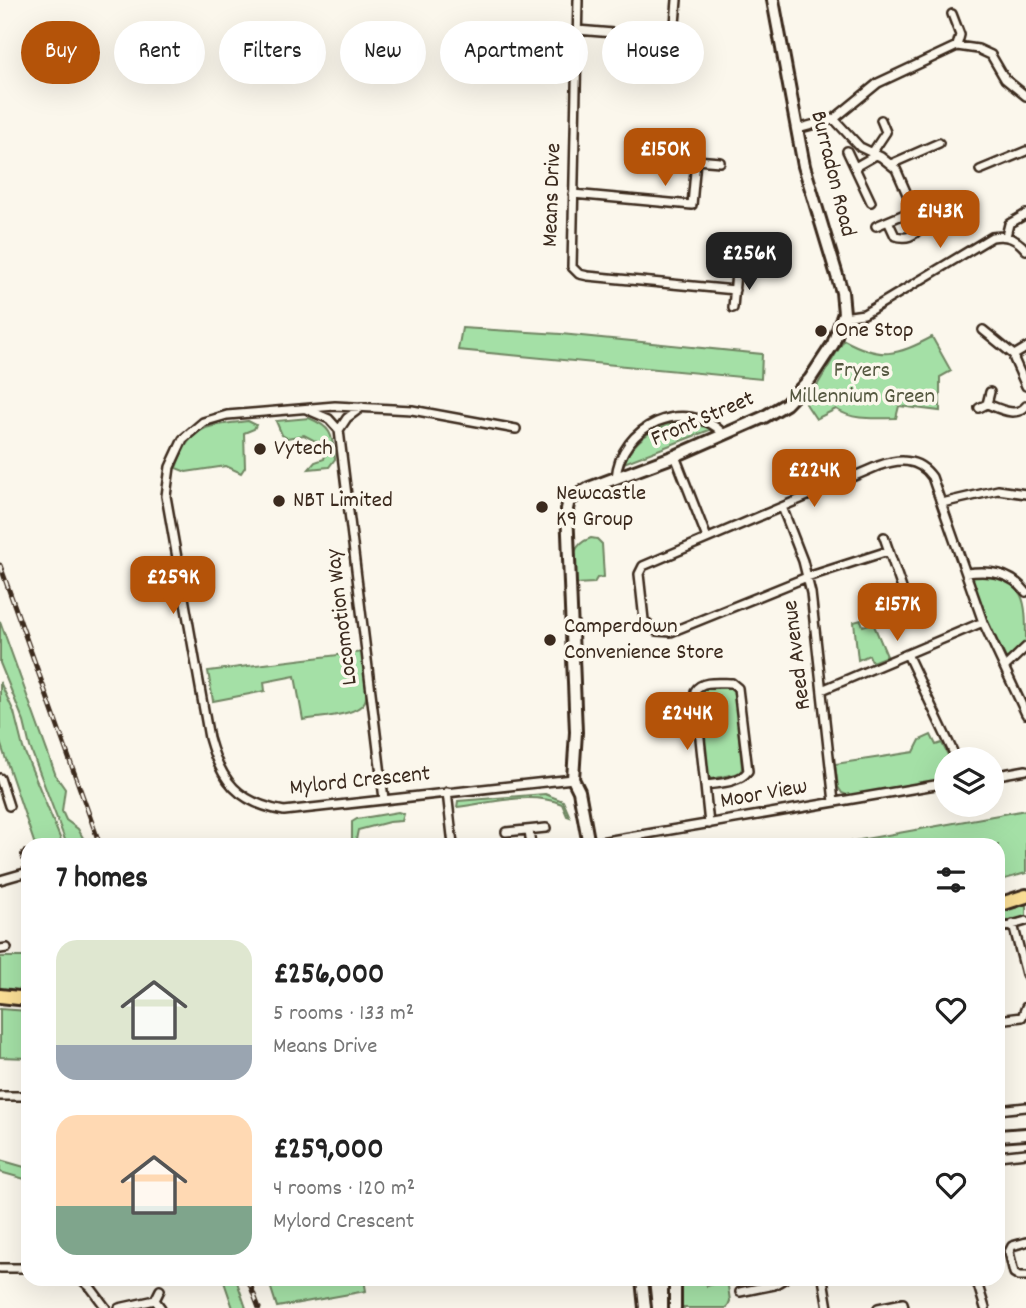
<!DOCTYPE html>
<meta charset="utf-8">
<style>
body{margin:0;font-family:Dekko,sans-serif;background:#f2f2f2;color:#222;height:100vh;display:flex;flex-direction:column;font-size:26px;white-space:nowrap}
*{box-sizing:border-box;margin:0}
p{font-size:23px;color:#767676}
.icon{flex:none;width:38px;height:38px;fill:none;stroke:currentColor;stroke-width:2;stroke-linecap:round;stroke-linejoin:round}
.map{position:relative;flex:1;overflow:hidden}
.details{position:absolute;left:21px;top:838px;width:984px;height:448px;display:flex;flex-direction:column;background:#fff;border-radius:21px;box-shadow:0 7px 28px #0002}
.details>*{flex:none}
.hud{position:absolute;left:21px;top:21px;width:985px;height:63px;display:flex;gap:14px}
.buttons{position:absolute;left:934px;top:747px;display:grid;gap:14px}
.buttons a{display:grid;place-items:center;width:70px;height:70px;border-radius:50%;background:#fff;box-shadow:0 7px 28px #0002;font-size:35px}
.price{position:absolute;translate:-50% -60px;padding:0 16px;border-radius:14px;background:#b45309;color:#fff;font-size:23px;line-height:46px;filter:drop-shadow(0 2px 4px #0008)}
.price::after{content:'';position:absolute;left:50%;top:42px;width:21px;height:16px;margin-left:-10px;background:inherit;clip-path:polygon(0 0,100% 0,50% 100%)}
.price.current{background:#222;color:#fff}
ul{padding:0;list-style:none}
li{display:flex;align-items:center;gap:21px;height:175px;padding:0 35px}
li span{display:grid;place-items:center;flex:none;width:196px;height:140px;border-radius:21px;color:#555}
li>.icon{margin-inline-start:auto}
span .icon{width:84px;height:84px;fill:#fffc;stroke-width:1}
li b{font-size:30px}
h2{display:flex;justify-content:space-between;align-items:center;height:84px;padding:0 35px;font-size:30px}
.tag{padding:0 24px;border-radius:32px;background:#fff;box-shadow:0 7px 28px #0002;font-size:24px;line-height:63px}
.tag.current{background:#b45309;color:#fff}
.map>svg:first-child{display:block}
.green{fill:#a4e0a6;stroke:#708562;stroke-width:2}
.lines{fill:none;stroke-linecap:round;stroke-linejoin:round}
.street-casing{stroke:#3b2a1e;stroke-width:12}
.secondary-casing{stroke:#3b2a1e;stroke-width:16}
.primary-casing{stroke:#3b2a1e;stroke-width:18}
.street{stroke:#fbf7ec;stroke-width:7}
.secondary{stroke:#fbf7ec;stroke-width:10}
.primary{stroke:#fbdf96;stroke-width:12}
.rail-casing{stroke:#3b2a1e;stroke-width:5}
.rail{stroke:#fbf7ec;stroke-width:2.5;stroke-dasharray:8;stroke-linecap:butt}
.poi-dot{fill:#3b2a1e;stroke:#fbf7ec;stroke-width:2.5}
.labels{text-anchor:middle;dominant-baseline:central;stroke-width:7;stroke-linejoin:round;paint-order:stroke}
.street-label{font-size:23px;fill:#3b2a1e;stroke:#fbf7ec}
.poi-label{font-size:23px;fill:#3b2a1e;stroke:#fbf7ec;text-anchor:start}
.park-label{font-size:23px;fill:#555840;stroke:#fbf7ec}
</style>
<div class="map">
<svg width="1026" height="1308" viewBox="0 0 1026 1308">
<rect width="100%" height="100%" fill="#fbf7ec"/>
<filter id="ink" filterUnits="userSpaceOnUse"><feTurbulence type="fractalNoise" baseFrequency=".0143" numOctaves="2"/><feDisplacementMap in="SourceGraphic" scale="14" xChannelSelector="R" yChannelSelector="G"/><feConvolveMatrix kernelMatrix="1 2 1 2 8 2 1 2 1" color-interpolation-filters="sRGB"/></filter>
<g filter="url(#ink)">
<path class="green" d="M 462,328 L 561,334 L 762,354 L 761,379 L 458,350 Z
M 932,337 L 951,371 L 940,377 L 940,411 L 899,406 L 896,418 C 876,418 853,421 836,409 L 816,419 L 806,404 L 844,340 C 881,360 896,356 932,337 Z
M 309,418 C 333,428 332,435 335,459 L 329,467 L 309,469 L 315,462 L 324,459 L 326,452 L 323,445 L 304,435 L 287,438 L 282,435 L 276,421 Z
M 248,421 L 256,425 L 254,429 L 244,433 L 245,467 L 241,473 L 226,466 L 186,472 L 176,468 C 190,424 207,426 248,421 Z
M 673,423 L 696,424 L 712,429 L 624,463 C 633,442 651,428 673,423 Z
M 591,538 L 597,539 L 602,544 L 604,577 L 597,578 L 594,583 L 575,584 C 574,563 568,546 591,538 Z
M 985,574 C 1026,584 1026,598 1026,642 L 1007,660 L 986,619 L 971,576 Z
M 861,620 L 863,626 L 873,623 L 887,656 L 872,662 L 869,655 L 858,660 L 854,622 Z
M 0,621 L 56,776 L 65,789 L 62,811 L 66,820 L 78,829 L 87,845 L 67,845 L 30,747 L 24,722 L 0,663 Z
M 362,652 C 363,666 367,683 366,697 C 365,716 319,717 303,720 L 295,676 L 264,682 L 265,691 L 213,701 L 208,671 Z
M 0,682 L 14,712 L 23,748 L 63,845 L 35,845 L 0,742 Z
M 729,687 L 735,692 L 742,768 L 740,773 L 711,779 L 707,774 L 699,695 L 703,689 Z
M 931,735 L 936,745 L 942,743 L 950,759 L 947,760 L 947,776 L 941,781 L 849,796 L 842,793 L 838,787 L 835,764 L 914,752 L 920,740 Z
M 545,794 L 563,801 L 570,817 L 567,816 L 562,804 C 530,791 490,803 457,807 L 458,801 Z
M 1026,810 L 1026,873 L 998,881 L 998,845 L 832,845 Z
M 398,812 L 404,814 L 402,821 L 389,822 L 358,830 L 355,845 L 352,845 L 352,822 L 357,819 Z
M 1026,904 L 1026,917 L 998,924 L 998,913 Z
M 0,957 L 28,957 L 28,994 L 0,990 Z
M 0,1009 L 28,1011 L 28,1058 L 0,1057 Z
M 0,1160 L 28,1168 L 28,1180 L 0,1172 Z
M 223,1279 L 236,1279 L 246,1308 L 233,1308 Z
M 268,1279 L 364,1279 L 366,1291 L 277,1307 Z
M 680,1279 L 705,1279 L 707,1286 L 721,1282 L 728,1286 L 730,1301 L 727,1308 L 682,1308 Z"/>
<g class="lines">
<defs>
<path id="street" d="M 578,0 L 572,267 L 579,274 L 588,276 L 735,290
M 952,14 L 960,35 L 957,46
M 577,30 L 674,38
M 672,60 L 677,0
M 834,119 L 860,147 L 881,157 L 896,169 L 914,210 L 876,226
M 797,129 L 834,119 L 878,83 L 957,46 L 978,49 L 991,55 L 1005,79 L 1026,96
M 847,151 L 871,202
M 872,153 L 886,132 L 881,120
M 891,164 L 939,143
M 855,167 L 876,155
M 980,170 L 1026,151
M 573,194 L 692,205 L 696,160 L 720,162
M 888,221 L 895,236 C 907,239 913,237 921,227 L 914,210
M 1006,236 L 1009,224 L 1026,214
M 716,271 L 747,273
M 733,308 L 736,272
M 843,317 L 864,314 L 992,237 C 1007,234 1017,239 1026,250
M 983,330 L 1015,356
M 1026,348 L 1016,354 L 1014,359 L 1026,386
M 987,404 C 1000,409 1016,418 1026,406
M 979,408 L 987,404 L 990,392
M 306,409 L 329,419 L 339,430 L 384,799
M 516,429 L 412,410 L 335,406 L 227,415 L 203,422 L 183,439 L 170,467 L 166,496 L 209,738 C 221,781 238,803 284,811 L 573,779
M 339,430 L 347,418 L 362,407
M 675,456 L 707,538
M 616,478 C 620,426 685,395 724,434
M 942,503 L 998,490 L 1026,494
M 782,507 L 803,561 L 811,593 L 834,802
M 884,537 L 905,597
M 888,551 L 807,577 L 671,632 L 656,631 L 644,620 L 639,574 L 643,566 L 878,466 C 898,459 918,457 932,477 L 983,622 L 1026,714
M 966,573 C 990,570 1010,572 1026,592
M 907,654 L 957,760
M 1005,667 L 1026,647
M 822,690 L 983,622
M 992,776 L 1026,770
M 0,778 L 9,806
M 705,785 C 720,783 739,783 748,771 L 738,688 L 732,683 C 720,683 701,680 695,691 L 709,824
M 447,792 L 453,845
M 529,830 L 531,845
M 506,832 L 546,828
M 588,844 L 947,783
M 26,855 L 28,861
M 0,880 L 28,872
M 1013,924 L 1026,974
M 998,929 L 1026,921
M 0,949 L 7,948
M 998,1020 L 1022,1017 L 1026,1007
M 0,1096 L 28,1096
M 998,1110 L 1026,1107
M 998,1156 L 1026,1153
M 1026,1242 L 1012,1246 L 1009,1252 L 1014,1273 L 1019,1276 L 1026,1276
M 0,1268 L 28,1268
M 81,1279 L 91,1288 L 106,1308
M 823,1279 L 828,1308
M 976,1279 L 985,1308
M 160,1290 L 155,1300 L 161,1308
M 740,1292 L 774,1285 L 784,1279
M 119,1308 L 155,1300
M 878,1308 L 903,1303 L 904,1308"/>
<path id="secondary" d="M 589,845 L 579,791 L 573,779 L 576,732 L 567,509 L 569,500 L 589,488 L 675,456 L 764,417 L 786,404 L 810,379 L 833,344 L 844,313 L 842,292 L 804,166 L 773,0
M 998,1136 L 1026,1134
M 642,1279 L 645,1308
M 675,1279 L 675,1308"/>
<path id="primary" d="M 998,905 L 1026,896
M 0,996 L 28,999"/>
</defs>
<use href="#street" class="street-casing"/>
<use href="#secondary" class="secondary-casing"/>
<use href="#primary" class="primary-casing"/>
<use href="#street" class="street"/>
<use href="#secondary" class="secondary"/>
<use href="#primary" class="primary"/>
<defs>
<path id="rail" d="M 0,565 L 100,845
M 248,1279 L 259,1308"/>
</defs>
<use href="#rail" class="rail-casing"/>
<use href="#rail" class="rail"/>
</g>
</g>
<g class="poi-dot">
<circle cx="821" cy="331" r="7"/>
<circle cx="260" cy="449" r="7"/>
<circle cx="279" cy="501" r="7"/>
<circle cx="542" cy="507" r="7"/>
<circle cx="550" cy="640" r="7"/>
</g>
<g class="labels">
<g class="street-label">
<text transform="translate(832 174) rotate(76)">Burradon Road</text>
<text transform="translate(553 195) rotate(-88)">Means Drive</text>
<text transform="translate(703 420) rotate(-23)">Front Street</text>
<text transform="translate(343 617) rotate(-97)">Locomotion Way</text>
<text transform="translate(798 655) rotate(-97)">Reed Avenue</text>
<text transform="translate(360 782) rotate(-6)">Mylord Crescent</text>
<text transform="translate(764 795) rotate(-10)">Moor View</text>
</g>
<g class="poi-label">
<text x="835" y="331">One Stop</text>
<text x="274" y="449">Vytech</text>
<text x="556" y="494">Newcastle<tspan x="556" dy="26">K9 Group</tspan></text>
<text x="293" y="501">NBT Limited</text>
<text x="564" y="627">Camperdown<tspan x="564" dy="26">Convenience Store</tspan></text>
</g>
<g class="park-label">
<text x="862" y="371">Fryers<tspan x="862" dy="26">Millennium Green</tspan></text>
</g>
</g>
</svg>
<div class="buttons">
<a><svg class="icon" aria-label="layers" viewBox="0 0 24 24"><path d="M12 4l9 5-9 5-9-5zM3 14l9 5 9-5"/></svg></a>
</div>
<b class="price" style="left:665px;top:188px">£150K</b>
<b class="price" style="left:940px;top:250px">£143K</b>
<b class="price current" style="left:749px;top:292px">£256K</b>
<b class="price" style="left:814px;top:509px">£224K</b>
<b class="price" style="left:173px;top:616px">£259K</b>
<b class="price" style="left:897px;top:643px">£157K</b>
<b class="price" style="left:687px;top:752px">£244K</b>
<div class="hud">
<a class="tag current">Buy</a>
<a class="tag">Rent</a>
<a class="tag">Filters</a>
<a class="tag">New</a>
<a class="tag">Apartment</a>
<a class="tag">House</a>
</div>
<section class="details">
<h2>7 homes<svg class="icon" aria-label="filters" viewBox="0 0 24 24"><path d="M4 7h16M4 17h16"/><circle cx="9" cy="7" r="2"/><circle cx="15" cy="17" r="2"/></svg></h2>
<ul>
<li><span style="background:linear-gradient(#dfe7d0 75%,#9aa5b1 0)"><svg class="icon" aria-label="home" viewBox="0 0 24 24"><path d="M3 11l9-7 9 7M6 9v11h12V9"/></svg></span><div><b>£256,000</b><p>5 rooms · 133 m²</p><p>Means Drive</p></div><svg class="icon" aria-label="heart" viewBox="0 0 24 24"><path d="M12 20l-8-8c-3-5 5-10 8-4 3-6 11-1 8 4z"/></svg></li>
<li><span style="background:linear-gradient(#ffd9b3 65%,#7fa58c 0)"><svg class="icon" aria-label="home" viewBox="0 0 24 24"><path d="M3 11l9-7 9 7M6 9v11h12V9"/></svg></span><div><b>£259,000</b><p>4 rooms · 120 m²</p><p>Mylord Crescent</p></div><svg class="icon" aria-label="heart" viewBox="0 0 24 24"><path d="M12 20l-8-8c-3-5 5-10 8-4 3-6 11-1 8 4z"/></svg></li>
</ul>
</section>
</div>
